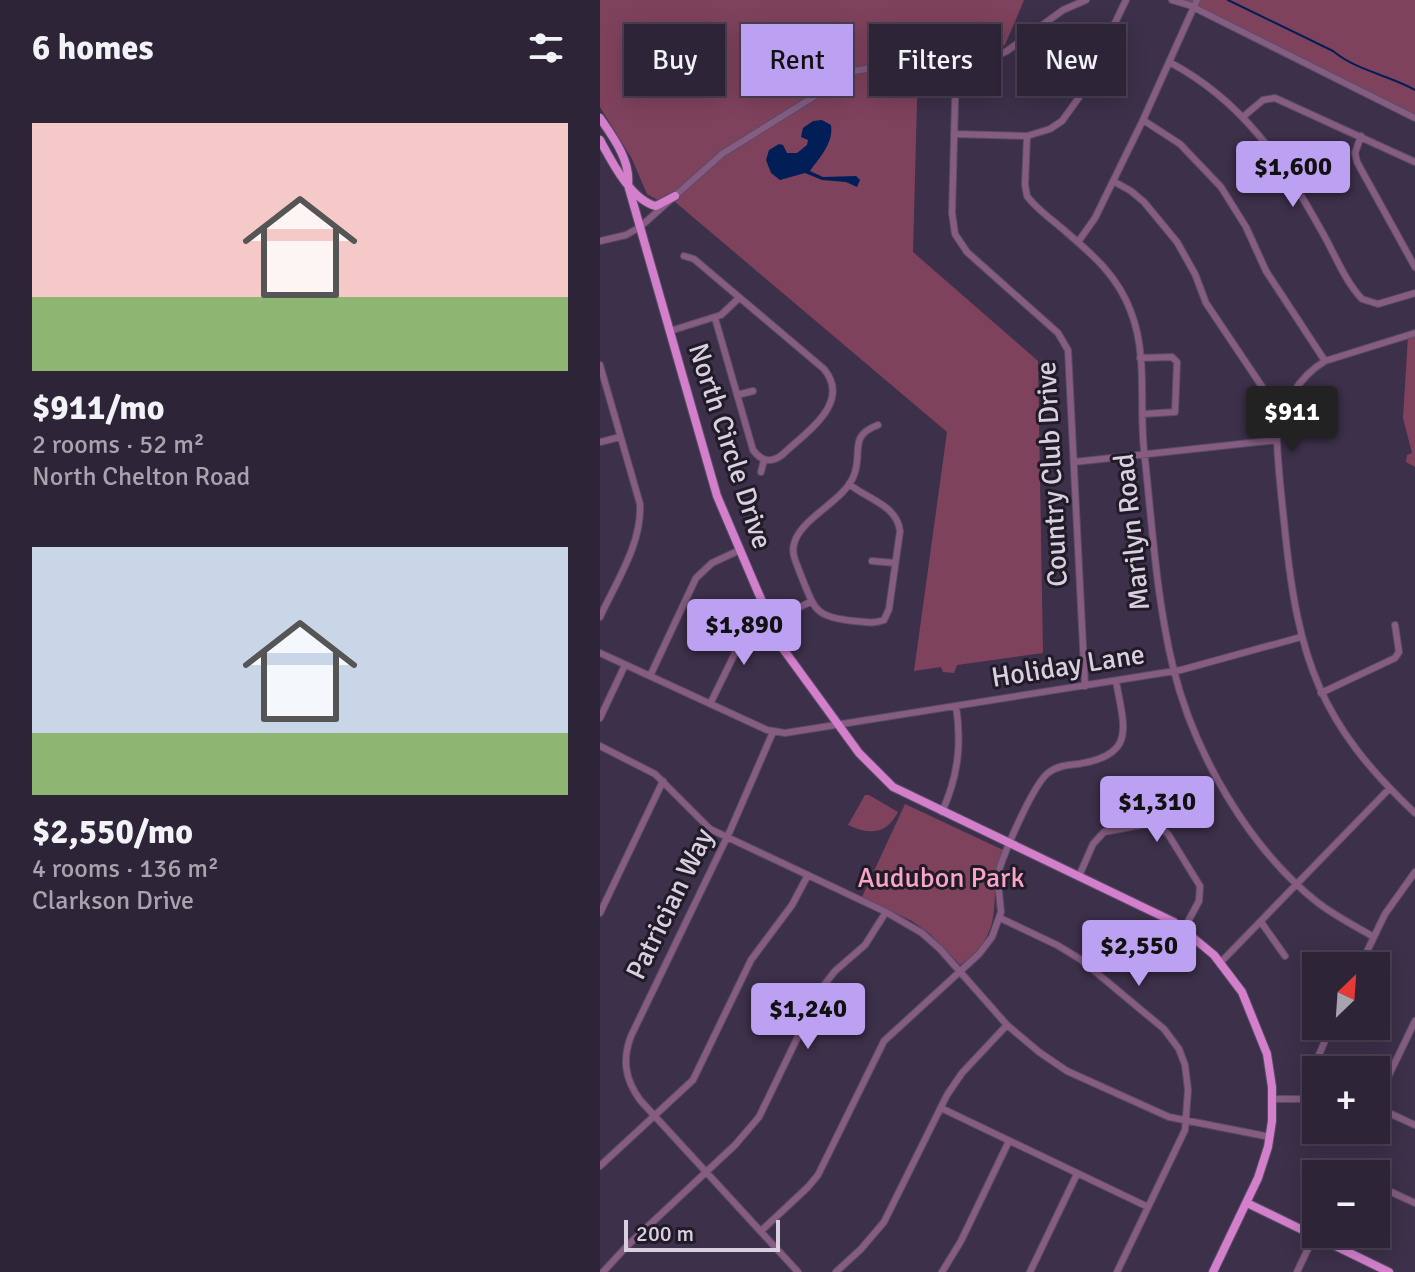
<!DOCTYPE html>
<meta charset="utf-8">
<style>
body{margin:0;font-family:Signika,sans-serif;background:#362c40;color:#f1f3f6;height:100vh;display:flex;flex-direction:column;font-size:30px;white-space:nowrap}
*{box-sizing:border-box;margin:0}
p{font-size:26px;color:#a7a4ae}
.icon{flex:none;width:44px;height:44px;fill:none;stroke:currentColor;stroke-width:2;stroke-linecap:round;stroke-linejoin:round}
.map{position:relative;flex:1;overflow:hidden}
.details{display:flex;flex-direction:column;background:#2e2438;width:600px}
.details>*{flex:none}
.top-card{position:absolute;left:24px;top:24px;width:670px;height:72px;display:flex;gap:16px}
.needle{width:52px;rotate:25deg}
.tools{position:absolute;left:702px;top:952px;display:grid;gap:16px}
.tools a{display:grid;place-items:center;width:88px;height:88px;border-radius:0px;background:#2e2438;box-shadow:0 4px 20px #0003,0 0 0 2px #494153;font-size:40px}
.scale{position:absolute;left:24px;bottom:20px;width:156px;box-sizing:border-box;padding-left:8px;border:4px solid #d8d0e0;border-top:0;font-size:22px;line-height:28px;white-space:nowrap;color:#d8d0e0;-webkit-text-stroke:6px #211b27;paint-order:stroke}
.price{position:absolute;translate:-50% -68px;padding:0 18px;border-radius:8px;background:#bca0f2;color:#111;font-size:26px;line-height:52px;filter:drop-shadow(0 2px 4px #0008)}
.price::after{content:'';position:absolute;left:50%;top:48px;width:24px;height:18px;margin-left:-12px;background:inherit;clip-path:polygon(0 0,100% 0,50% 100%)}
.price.active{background:#222;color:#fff}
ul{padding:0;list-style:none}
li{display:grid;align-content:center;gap:16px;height:424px;padding:0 32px}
li span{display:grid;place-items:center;height:248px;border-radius:0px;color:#555}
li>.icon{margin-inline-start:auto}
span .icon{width:144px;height:144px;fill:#fffc;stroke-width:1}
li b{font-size:34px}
h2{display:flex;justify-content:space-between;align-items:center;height:96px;padding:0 32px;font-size:34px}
.pill{padding:0 28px;border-radius:0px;background:#2e2438;box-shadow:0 4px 20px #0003,0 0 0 2px #494153;font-size:28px;line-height:72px}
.pill.active{background:#bca0f2;color:#111}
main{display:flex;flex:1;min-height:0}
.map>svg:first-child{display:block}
.green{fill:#7f425d}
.water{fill:#021e57}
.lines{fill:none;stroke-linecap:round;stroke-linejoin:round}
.stream{stroke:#021e57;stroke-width:2}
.minor-casing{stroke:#594d65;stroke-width:8}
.major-casing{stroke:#594d65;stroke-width:10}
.minor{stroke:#865c82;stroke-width:6}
.major{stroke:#d37fcc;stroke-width:8}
.labels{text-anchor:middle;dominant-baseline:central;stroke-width:6;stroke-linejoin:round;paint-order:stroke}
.street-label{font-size:28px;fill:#d8d0e0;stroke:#211b27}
.park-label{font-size:28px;fill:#f9a3c8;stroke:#211b27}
</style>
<main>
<section class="details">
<h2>6 homes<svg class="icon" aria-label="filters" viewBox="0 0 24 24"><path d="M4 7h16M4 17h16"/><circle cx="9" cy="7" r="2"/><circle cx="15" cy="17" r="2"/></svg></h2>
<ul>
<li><span style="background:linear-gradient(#f6c9c9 70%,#8fb573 0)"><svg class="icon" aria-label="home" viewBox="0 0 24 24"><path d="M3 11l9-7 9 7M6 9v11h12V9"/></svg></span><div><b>$911/mo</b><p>2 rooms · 52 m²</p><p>North Chelton Road</p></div></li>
<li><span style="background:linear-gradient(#c9d6e8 75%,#8fb573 0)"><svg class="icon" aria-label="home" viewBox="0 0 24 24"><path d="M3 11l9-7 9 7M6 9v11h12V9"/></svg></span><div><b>$2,550/mo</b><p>4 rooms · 136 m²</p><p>Clarkson Drive</p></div></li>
</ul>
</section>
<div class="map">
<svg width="815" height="1272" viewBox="0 0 815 1272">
<rect width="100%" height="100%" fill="#3d304a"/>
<path class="green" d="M 0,0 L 424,0 L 405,45 L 365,60 L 318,64 L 313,252 L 438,361 L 443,653 L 357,665 L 354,673 L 343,672 L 341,667 L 314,671 L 347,432 L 68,196 L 61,202 L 47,194 L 32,159 L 0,107 Z
M 582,0 L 815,0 L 815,115 Z
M 815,335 L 815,467 L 806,462 L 807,455 L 812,453 L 803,418 L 808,336 Z
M 265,795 L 269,795 L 298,812 C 286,835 270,835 248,825 Z
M 305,804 L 403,850 C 385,898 411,929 360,965 L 330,934 L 312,921 L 262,897 Z"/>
<path class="water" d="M 222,120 L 231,125 C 234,143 219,158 210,171 L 223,177 L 256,176 L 260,180 L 257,187 L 246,182 L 222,180 L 205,173 L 180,180 L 171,173 L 166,160 L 169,150 L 179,144 L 183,145 L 187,153 L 197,153 L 207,145 L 208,140 L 201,137 L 203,128 L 213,121 Z"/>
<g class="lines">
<path class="stream" d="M 628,0 L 733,51 C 757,71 789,75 815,90"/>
<defs>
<path id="minor" d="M 572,0 L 589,5 L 815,118
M 571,63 C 642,101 683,161 721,230 C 734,252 744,280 762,299 L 778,304 L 815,293
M 356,66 L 352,213 L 355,234 L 367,252 L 458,333 L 468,350 L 485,686
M 644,116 L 663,100 L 675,98 L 815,162
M 543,120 L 580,144 L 621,187 L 646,227 L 666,271 L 725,361
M 354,134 L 427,136 L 450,129 L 462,121 L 480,96 L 526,0
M 427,136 L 425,185 L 427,196 C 435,207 447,216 458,225 C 488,251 517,273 531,312 C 548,356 539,405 544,450 C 552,522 556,597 573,667 C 594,753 648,847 717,902 C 735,916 755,926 774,937
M 761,136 L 755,153 L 757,162 L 815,267
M 513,181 L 531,191 L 544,202 L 577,242 L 595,274 L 606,303 L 673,403 L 684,411
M 0,241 L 26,235 L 40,227 L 122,154 L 255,71 L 282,66 L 365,66 L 389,60 L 407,51 L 463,10 L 486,0
M 478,242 L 495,218 L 543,120 L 597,0
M 84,256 L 94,259 L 224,369 C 252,403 206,432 182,455 C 171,463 162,462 153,450 L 115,318
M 70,331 L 121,315 L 139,298
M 815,333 L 725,361 C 697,378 682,407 677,440 C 678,470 682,501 685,531 C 698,659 720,724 815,813
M 540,358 L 572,357 L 577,362 L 575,412 L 543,414
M 0,365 L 40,504 C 42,544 16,582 0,617
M 137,395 L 153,391
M 0,442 L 20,437
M 474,462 L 677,440
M 161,472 L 164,460
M 249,484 C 267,499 297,505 300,531 L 289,609 L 284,620 C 274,624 265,622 254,621 C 213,617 215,609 200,573 C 197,564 191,554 194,544 C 200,518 245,501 254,475 C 263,452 248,436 278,425
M 272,561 L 295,563
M 0,653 L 167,730 L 185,733 L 581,670 L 701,637
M 50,676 L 96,578 L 112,563 L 140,550
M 721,693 L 795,658 L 799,652 L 795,625
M 110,704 L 144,635 L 212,601
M 0,718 L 25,665
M 173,732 L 130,831 L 31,1036 C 22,1060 25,1079 40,1100 L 198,1272
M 0,746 L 55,774 L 110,829 L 286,912 L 322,933 L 340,949 L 407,1025 L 439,1052 L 467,1071 L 569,1117 L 670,1137
M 342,812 C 358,776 362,745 356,706
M 479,876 L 493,844 L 504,832 L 547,824 L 560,828 L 568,834 L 600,886 L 599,901 L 584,929
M 0,913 L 63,781
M 400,918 L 457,945 L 480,959 L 564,1029 L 579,1049 L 585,1065 L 588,1090 L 585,1130 L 517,1272
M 661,922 L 685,956
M 621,962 L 789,789
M 760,966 L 785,914 L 815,872
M 673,1099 L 704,1099 L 710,1095 L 719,1055 L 731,1026
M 776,1102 L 815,1021
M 776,1107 L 815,1125
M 341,1108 L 548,1207
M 0,1166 L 93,1080 L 151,960 L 192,905 L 208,875
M 776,1185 L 815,1203
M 161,1231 L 208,1187 L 218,1175 L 284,1041 L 379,954 L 392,937 L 401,912 L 398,881 L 400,867 C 407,847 433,785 448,773 C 457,766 467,765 478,764 C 537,755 524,727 516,681
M 3,1272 L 28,1245 L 135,1145 L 159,1117 L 221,989 L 235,971 L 265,945 L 286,912
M 236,1272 L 261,1249 L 284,1222 L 347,1095 L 362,1073 L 407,1025
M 342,1272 L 361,1241 L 409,1141
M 430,1272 L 477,1174
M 697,1272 L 716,1232"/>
<path id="major" d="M 0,118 C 13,137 31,161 28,185 L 117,496 L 181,646 L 259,753 L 293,787 L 574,922 L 614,955 L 642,992 L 667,1054 L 672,1087 L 672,1121 L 668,1147 L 658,1178 L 613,1272
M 0,140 C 12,162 31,200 56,206 L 75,196
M 647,1203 L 789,1272"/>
</defs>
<use href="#minor" class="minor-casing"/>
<use href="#major" class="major-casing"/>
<use href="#minor" class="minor"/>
<use href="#major" class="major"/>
</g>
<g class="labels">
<g class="street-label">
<text transform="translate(130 446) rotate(72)">North Circle Drive</text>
<text transform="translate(452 474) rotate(-93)">Country Club Drive</text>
<text transform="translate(532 532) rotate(-96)">Marilyn Road</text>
<text transform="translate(468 666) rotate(-9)">Holiday Lane</text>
<text transform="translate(70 904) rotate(-64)">Patrician Way</text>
</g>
<g class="park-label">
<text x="341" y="878">Audubon Park</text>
</g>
</g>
</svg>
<div class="tools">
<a><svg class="needle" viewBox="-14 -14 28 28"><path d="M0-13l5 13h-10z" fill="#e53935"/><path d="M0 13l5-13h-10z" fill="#a7a4ae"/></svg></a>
<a>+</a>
<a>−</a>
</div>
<div class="scale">200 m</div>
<b class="price" style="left:693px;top:209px">$1,600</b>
<b class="price active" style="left:692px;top:454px">$911</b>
<b class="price" style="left:144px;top:667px">$1,890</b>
<b class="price" style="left:557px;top:844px">$1,310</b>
<b class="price" style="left:539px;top:988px">$2,550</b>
<b class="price" style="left:208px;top:1051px">$1,240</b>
<div class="top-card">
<a class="pill">Buy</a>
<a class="pill active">Rent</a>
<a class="pill">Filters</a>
<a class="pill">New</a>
</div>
</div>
</main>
